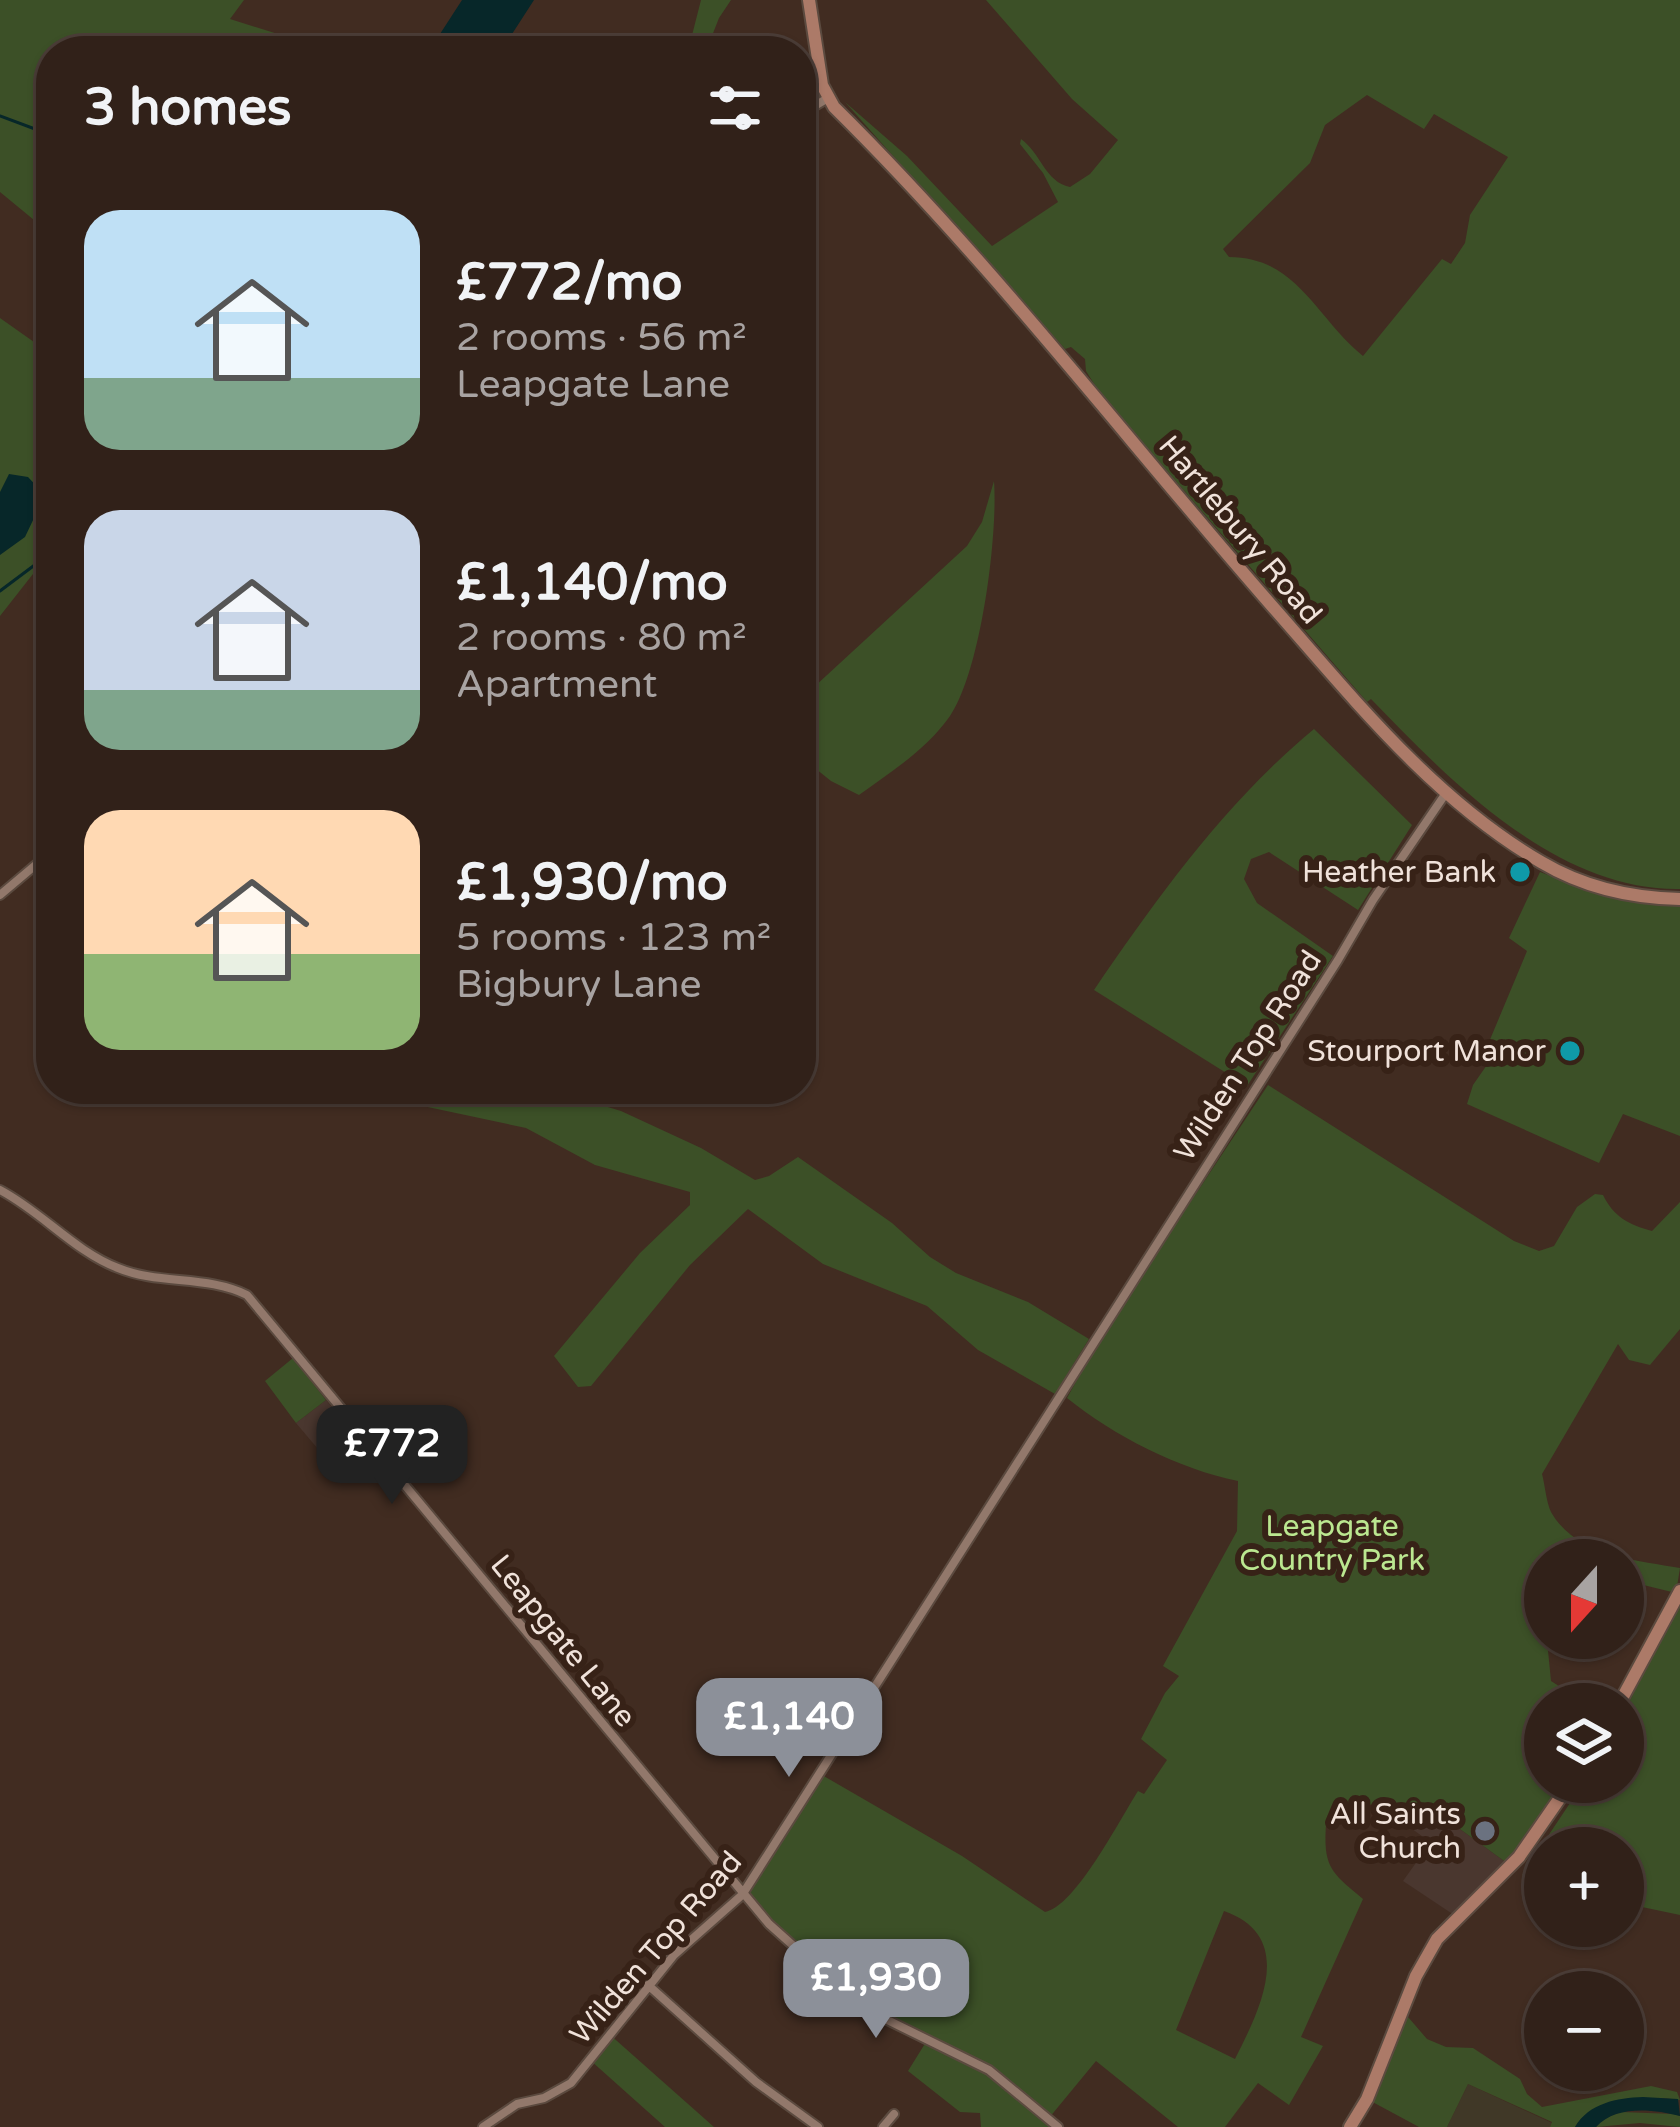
<!DOCTYPE html>
<meta charset="utf-8">
<style>
body{margin:0;font-family:"Varela Round",sans-serif;background:#392922;color:#f1f3f6;height:100vh;display:flex;flex-direction:column;font-size:45px;white-space:nowrap}
*{box-sizing:border-box;margin:0}
p{font-size:39px;color:#a8a3a2}
.icon{flex:none;width:66px;height:66px;fill:none;stroke:currentColor;stroke-width:2;stroke-linecap:round;stroke-linejoin:round}
.map{position:relative;flex:1;overflow:hidden}
.panel{position:absolute;left:36px;top:36px;width:780px;height:1068px;display:flex;flex-direction:column;background:#312119;border-radius:48px;box-shadow:0 3px 9px #0004,0 0 0 3px #4c3e38}
.panel>*{flex:none}
.needle{width:78px;rotate:201deg}
.buttons{position:absolute;left:1524px;top:1539px;display:grid;gap:24px}
.buttons a{display:grid;place-items:center;width:120px;height:120px;border-radius:50%;background:#312119;box-shadow:0 3px 9px #0004,0 0 0 3px #4c3e38;font-size:60px}
.price{position:absolute;translate:-50% -102px;padding:0 27px;border-radius:24px;background:#8c9099;color:#fff;font-size:39px;line-height:78px;filter:drop-shadow(0 3px 6px #0008)}
.price::after{content:'';position:absolute;left:50%;top:72px;width:36px;height:27px;margin-left:-18px;background:inherit;clip-path:polygon(0 0,100% 0,50% 100%)}
.price.selected{background:#222;color:#fff}
ul{padding:0;list-style:none}
li{display:flex;align-items:center;gap:36px;height:300px;padding:0 48px}
li span{display:grid;place-items:center;flex:none;width:336px;height:240px;border-radius:36px;color:#555}
li>.icon{margin-inline-start:auto}
span .icon{width:144px;height:144px;fill:#fffc;stroke-width:1}
li b{font-size:51px}
h2{display:flex;justify-content:space-between;align-items:center;height:144px;padding:0 48px;font-size:51px}
.map>svg:first-child{display:block}
.industrial{fill:#403827}
.education{fill:#4a372f}
.green{fill:#3c5027;fill-rule:evenodd}
.water{fill:#072729}
.lines{fill:none;stroke-linecap:round;stroke-linejoin:round}
.stream{stroke:#072729;stroke-width:3}
.street-casing{stroke:#5b4a3f;stroke-width:12}
.secondary-casing{stroke:#5b4a3f;stroke-width:16}
.street{stroke:#92786b;stroke-width:8}
.secondary{stroke:#ac7a68;stroke-width:12}
.culture-dot{fill:#0f9aa8;stroke:#372217;stroke-width:4.5}
.worship-dot{fill:#6b7280;stroke:#372217;stroke-width:4.5}
.labels{text-anchor:middle;dominant-baseline:central;stroke-width:12;stroke-linejoin:round;paint-order:stroke}
.street-label{font-size:30px;fill:#f0e2da;stroke:#372217}
.poi-label{font-size:30px;fill:#f0e2da;stroke:#372217;text-anchor:end}
.park-label{font-size:30px;fill:#bbe790;stroke:#372217}
</style>
<div class="map">
<svg width="1680" height="2127" viewBox="0 0 1680 2127">
<rect width="100%" height="100%" fill="#412c21"/>
<path class="industrial" d="M 1468,2084 L 1552,2123 L 1550,2127 L 1447,2127 Z"/>
<path class="education" d="M 326,1400 L 347,1425 L 318,1449 L 296,1423 Z
M 1424,1803 L 1511,1866 L 1457,1917 L 1403,1881 L 1428,1846 L 1426,1839 L 1408,1826 Z"/>
<path class="green" d="M 0,0 L 244,0 L 230,19 L 332,51 L 51,51 L 51,234 L 0,192 Z
M 701,0 L 731,0 L 719,18 L 706,51 L 688,51 Z
M 986,0 L 1680,0 L 1680,889 C 1557,891 1451,782 1371,699 L 1367,702 L 1101,395 L 1086,371 L 1085,359 L 1071,347 L 1065,349 L 845,102 L 907,156 L 992,246 L 1058,202 L 1043,173 L 1020,144 L 1021,139 C 1041,153 1045,182 1070,187 L 1090,174 L 1118,140 L 1072,99 ZM 1367,95 L 1424,129 L 1434,114 L 1508,157 L 1470,215 L 1465,243 L 1451,264 L 1442,259 L 1363,356 C 1316,318 1297,257 1229,257 L 1223,249 L 1310,163 L 1325,125 Z
M 0,318 L 51,354 L 51,551 L 0,616 Z
M 994,481 C 998,535 981,671 950,716 C 927,749 891,772 859,795 L 831,781 L 801,757 L 801,699 L 967,546 L 982,522 Z
M 1314,729 L 1412,825 L 1358,910 L 1269,852 L 1251,859 L 1244,879 L 1257,903 L 1333,956 L 1247,1086 L 1094,990 C 1159,895 1225,803 1314,729 Z
M 1540,872 L 1614,899 L 1680,905 L 1680,1136 L 1623,1114 L 1599,1163 L 1467,1104 L 1473,1085 L 1498,1049 L 1489,1042 L 1527,951 L 1509,938 Z
M 1268,1085 L 1514,1241 L 1539,1251 L 1554,1246 L 1577,1207 L 1595,1194 L 1603,1195 C 1613,1216 1629,1225 1652,1231 L 1680,1202 L 1680,1329 L 1650,1365 L 1629,1360 L 1618,1344 L 1542,1474 C 1545,1485 1546,1501 1551,1512 C 1576,1556 1635,1560 1680,1568 L 1676,1593 L 1623,1580 L 1623,1560 L 1533,1562 L 1526,1587 L 1527,1608 L 1545,1620 L 1551,1681 L 1587,1704 L 1545,1704 L 1545,1782 L 1571,1782 L 1511,1866 L 1424,1803 L 1408,1826 C 1368,1801 1364,1792 1326,1825 C 1323,1868 1332,1873 1363,1899 L 1301,2037 L 1323,2046 L 1289,2105 L 1258,2083 L 1225,2127 L 1178,2127 L 1096,2061 L 1049,2118 L 1058,2127 L 981,2127 L 980,2113 L 960,2112 L 908,2071 L 926,2042 L 874,2015 L 742,1895 L 822,1775 L 962,1856 L 1045,1912 C 1075,1907 1120,1819 1138,1791 L 1144,1794 L 1167,1760 L 1141,1739 L 1165,1693 L 1179,1676 L 1163,1666 L 1237,1531 L 1238,1481 C 1179,1469 1114,1436 1067,1398 L 1099,1340 ZM 1224,1911 C 1298,1937 1259,2011 1235,2059 L 1176,2030 Z
M 343,1089 L 512,1089 L 541,1099 L 598,1104 L 621,1111 L 701,1148 L 755,1180 L 769,1176 L 798,1157 L 892,1223 L 930,1257 L 956,1273 L 1028,1302 L 1089,1339 L 1055,1394 L 978,1350 L 927,1306 L 823,1264 L 748,1209 L 690,1265 L 591,1386 L 578,1387 L 554,1356 L 640,1253 L 690,1205 L 690,1192 L 595,1165 L 526,1128 Z
M 293,1358 L 326,1400 L 296,1423 L 265,1381 Z
M 1680,1602 L 1680,1915 L 1623,1903 L 1623,1848 L 1545,1848 L 1545,1886 L 1522,1875 L 1584,1782 L 1623,1782 L 1623,1714 Z
M 1402,2010 L 1427,2039 L 1446,2047 L 1473,2048 L 1520,2079 L 1527,2094 L 1542,2107 L 1651,2086 L 1677,2092 L 1680,2100 C 1649,2095 1593,2097 1575,2127 L 1550,2127 L 1552,2122 L 1468,2084 L 1447,2127 L 1419,2127 L 1367,2099 Z
M 608,2033 L 714,2127 L 665,2127 L 590,2060 Z
M 1621,2112 L 1674,2114 L 1680,2116 L 1680,2127 L 1640,2123 L 1596,2127 L 1604,2118 Z"/>
<path class="water" d="M 462,0 L 534,0 L 501,51 L 429,51 Z
M 9,474 L 28,477 L 45,495 L 25,537 L 0,555 L 0,492 Z
M 1643,2097 L 1678,2099 L 1680,2116 C 1653,2109 1616,2105 1596,2127 L 1575,2127 C 1589,2103 1617,2098 1643,2097 Z"/>
<g class="lines">
<path class="stream" d="M 0,116 L 51,135
M 0,591 L 36,564 L 51,526"/>
<defs>
<path id="street" d="M 801,114 L 828,98
M 0,895 L 51,852
M 0,1190 C 42,1212 74,1251 118,1268 C 159,1285 207,1275 247,1295 L 769,1924 L 863,2008 L 989,2070 L 1058,2127
M 648,1985 L 756,2082 L 818,2127
M 483,2127 L 517,2104 L 544,2098 L 571,2083 L 674,1955 L 742,1895 L 1338,960 L 1373,900 L 1446,793
M 883,2127 L 894,2114"/>
<path id="secondary" d="M 809,0 L 822,85 L 834,107 C 992,263 1126,439 1272,606 C 1353,698 1433,799 1541,862 C 1583,887 1632,898 1680,899
M 1619,1704 L 1680,1591
M 1350,2127 L 1367,2099 L 1416,1976 L 1437,1939 L 1519,1857 L 1571,1782"/>
</defs>
<use href="#street" class="street-casing"/>
<use href="#secondary" class="secondary-casing"/>
<use href="#street" class="street"/>
<use href="#secondary" class="secondary"/>
</g>
<g class="culture-dot">
<circle cx="1520" cy="872" r="12"/>
<circle cx="1570" cy="1051" r="12"/>
</g>
<circle class="worship-dot" cx="1485" cy="1831" r="12"/>
<g class="labels">
<g class="street-label">
<text transform="translate(1240 530) rotate(50)">Hartlebury Road</text>
<text transform="translate(1248 1056) rotate(-57)">Wilden Top Road</text>
<text transform="translate(563 1641) rotate(51)">Leapgate Lane</text>
<text transform="translate(656 1948) rotate(-49)">Wilden Top Road</text>
</g>
<g class="poi-label">
<text x="1496" y="872">Heather Bank</text>
<text x="1546" y="1051">Stourport Manor</text>
<text x="1461" y="1814">All Saints<tspan x="1461" dy="34">Church</tspan></text>
</g>
<g class="park-label">
<text x="1332" y="1526">Leapgate<tspan x="1332" dy="34">Country Park</tspan></text>
</g>
</g>
</svg>
<div class="buttons">
<a><svg class="needle" viewBox="-14 -14 28 28"><path d="M0-13l5 13h-10z" fill="#e53935"/><path d="M0 13l5-13h-10z" fill="#a8a3a2"/></svg></a>
<a><svg class="icon" aria-label="layers" viewBox="0 0 24 24"><path d="M12 4l9 5-9 5-9-5zM3 14l9 5 9-5"/></svg></a>
<a>+</a>
<a>−</a>
</div>
<b class="price selected" style="left:392px;top:1507px">£772</b>
<b class="price" style="left:789px;top:1780px">£1,140</b>
<b class="price" style="left:876px;top:2041px">£1,930</b>
<section class="panel">
<h2>3 homes<svg class="icon" aria-label="filters" viewBox="0 0 24 24"><path d="M4 7h16M4 17h16"/><circle cx="9" cy="7" r="2"/><circle cx="15" cy="17" r="2"/></svg></h2>
<ul>
<li><span style="background:linear-gradient(#bfe0f5 70%,#7fa58c 0)"><svg class="icon" aria-label="home" viewBox="0 0 24 24"><path d="M3 11l9-7 9 7M6 9v11h12V9"/></svg></span><div><b>£772/mo</b><p>2 rooms · 56 m²</p><p>Leapgate Lane</p></div></li>
<li><span style="background:linear-gradient(#c9d6e8 75%,#7fa58c 0)"><svg class="icon" aria-label="home" viewBox="0 0 24 24"><path d="M3 11l9-7 9 7M6 9v11h12V9"/></svg></span><div><b>£1,140/mo</b><p>2 rooms · 80 m²</p><p>Apartment</p></div></li>
<li><span style="background:linear-gradient(#ffd9b3 60%,#8fb573 0)"><svg class="icon" aria-label="home" viewBox="0 0 24 24"><path d="M3 11l9-7 9 7M6 9v11h12V9"/></svg></span><div><b>£1,930/mo</b><p>5 rooms · 123 m²</p><p>Bigbury Lane</p></div></li>
</ul>
</section>
</div>
